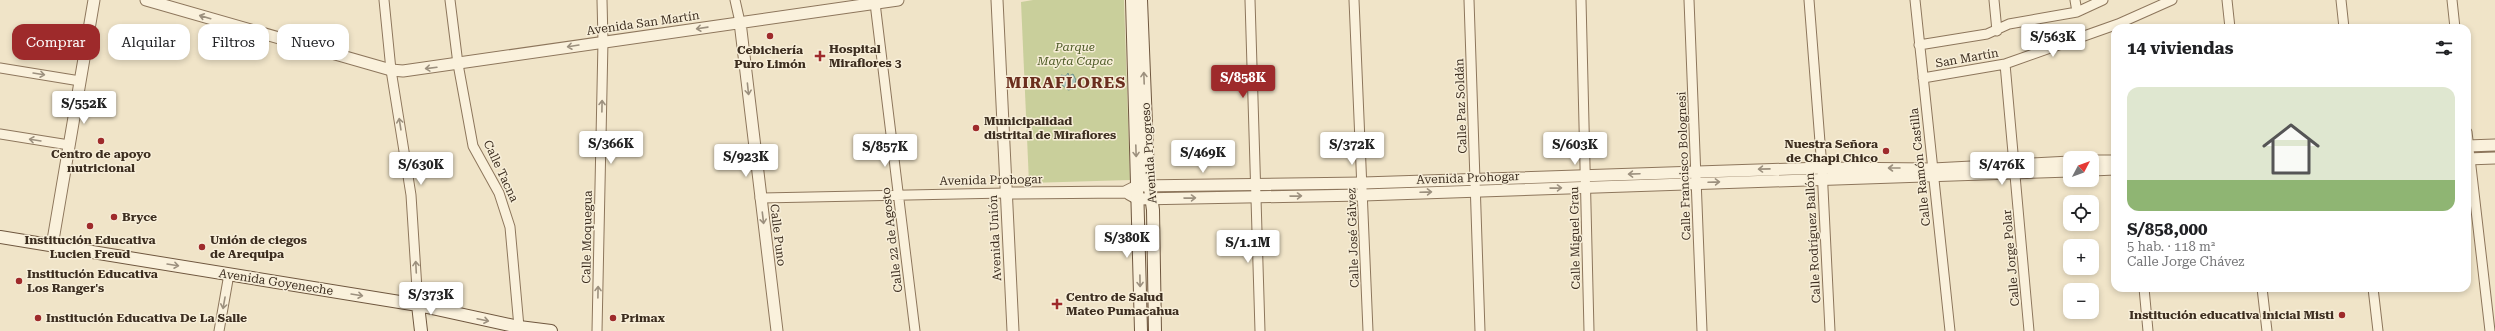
<!DOCTYPE html>
<html lang="es">
<meta charset="utf-8">
<style>
body{margin:0;font-family:"Roboto Serif",serif;background:#f2f2f2;color:#202124;height:100vh;display:flex;flex-direction:column;font-size:15px;white-space:nowrap}
*{box-sizing:border-box;margin:0}
p{font-size:13px;color:#757577}
.icon{flex:none;width:22px;height:22px;fill:none;stroke:currentColor;stroke-width:2;stroke-linecap:round;stroke-linejoin:round}
.map{position:relative;flex:1;overflow:hidden}
.panel{position:absolute;left:2111px;top:24px;width:360px;height:268px;display:flex;flex-direction:column;background:#fff;border-radius:12px;box-shadow:0 2px 6px #0003}
.panel>*{flex:none}
.banner{position:absolute;left:12px;top:24px;width:380px;height:36px;display:flex;gap:8px}
.needle{width:26px;rotate:49deg}
.fabs{position:absolute;left:2063px;top:151px;display:grid;gap:8px}
.fabs a{display:grid;place-items:center;width:36px;height:36px;border-radius:8px;background:#fff;box-shadow:0 2px 6px #0003;font-size:20px}
.price{position:absolute;translate:-50% -34px;padding:0 9px;border-radius:4px;background:#fff;color:#222;font-size:13px;line-height:26px;filter:drop-shadow(0 1px 2px #0008)}
.price::after{content:'';position:absolute;left:50%;top:24px;width:12px;height:9px;margin-left:-6px;background:inherit;clip-path:polygon(0 0,100% 0,50% 100%)}
.price.selected{background:#9e2a2b;color:#fff}
ul{padding:0;list-style:none}
li{display:grid;align-content:center;gap:8px;height:212px;padding:0 16px}
li span{display:grid;place-items:center;height:124px;border-radius:12px;color:#555}
li>.icon{margin-inline-start:auto}
span .icon{width:72px;height:72px;fill:#fffc;stroke-width:1}
li b{font-size:17px}
h2{display:flex;justify-content:space-between;align-items:center;height:48px;padding:0 16px;font-size:17px}
.tag{padding:0 14px;border-radius:12px;background:#fff;box-shadow:0 2px 6px #0003;font-size:14px;line-height:36px}
.tag.selected{background:#9e2a2b;color:#fff}
.map>svg:first-child{display:block}
.green{fill:#c9cf9b}
.water{fill:#a9c4bc;stroke:#6f938a}
.lines{fill:none;stroke-linecap:round;stroke-linejoin:round}
.minor-casing{stroke:#8d765c;stroke-width:11}
.tertiary-casing{stroke:#8d765c;stroke-width:13}
.secondary-casing{stroke:#6f573f;stroke-width:14}
.minor{stroke:#faf1dc;stroke-width:9}
.tertiary{stroke:#faf1dc;stroke-width:11}
.secondary{stroke:#faf1dc;stroke-width:12}
.oneway{stroke:#9c907e}
.poi-dot{fill:#9e2a2b;stroke:#f7eed8;stroke-width:1.5}
.labels{text-anchor:middle;dominant-baseline:central;stroke-width:3;stroke-linejoin:round;paint-order:stroke}
.street-label{font-size:12px;fill:#3d2e20;stroke:#f7eed8}
.park-label{font-size:12px;font-style:italic;fill:#4d5a26;stroke:#f7eed8}
.poi-label{font-size:12px;font-weight:bold;fill:#3d2e20;stroke:#f7eed8;text-anchor:start}
.district-label{font-size:16px;font-weight:bold;letter-spacing:1px;fill:#6b2e1e;stroke:#f7eed8}
</style>
<div class="map">
<svg width="2495" height="331" viewBox="0 0 2495 331">
<rect width="100%" height="100%" fill="#f0e4c8"/>
<path class="green" d="M 1033,0 L 1124,0 L 1130,180 L 1029,183 L 1021,2 Z"/>
<path class="water" d="M 1068,73 L 1069,76 L 1073,74 L 1076,80 L 1073,89 L 1068,90 L 1061,84 L 1061,75 L 1066,76 Z"/>
<g class="lines">
<defs>
<path id="minor" d="M 384,0 L 391,70 L 411,195 L 418,305
M 450,0 L 458,64 L 473,146 L 499,193 L 510,227 L 519,327
M 735,0 L 740,22
M 1250,0 L 1260,331
M 1354,0 L 1368,331
M 1469,0 L 1480,331
M 1581,0 L 1589,331
M 1689,0 L 1702,331
M 1809,0 L 1822,168 L 1830,331
M 1915,0 L 1950,331
M 1994,0 L 1997,31
M 2075,0 L 2077,12
M 2227,0 L 2230,28
M 2341,0 L 2344,28
M 2452,0 L 2455,28
M 875,3 L 915,331
M 1919,45 L 1987,34 L 2009,24 L 2077,12 L 2103,0
M 2005,64 L 2029,331
M 0,68 L 80,81
M 1923,78 L 2005,64 L 2118,24 L 2172,0
M 2467,132 L 2490,331
M 0,134 L 69,145
M 760,198 L 1006,193
M 2144,288 L 2148,331
M 2262,288 L 2267,331
M 2373,288 L 2378,331
M 219,331 L 229,274
M 597,331 L 603,41 L 602,0"/>
<path id="tertiary" d="M 146,0 L 391,70 L 403,71 L 898,0
M 997,0 L 1013,331
M 740,22 L 777,331
M 2467,146 L 2495,145
M 2467,159 L 2495,158
M 2092,161 L 2115,161
M 2092,170 L 2115,169
M 1006,193 L 1125,192 L 1137,186 L 1363,183 L 1822,168 L 1933,169 L 2070,162
M 1129,194 L 1138,199 L 1363,195 L 2070,171
M 52,246 L 94,0"/>
<path id="secondary" d="M 1132,0 L 1141,331
M 1141,0 L 1148,174 L 1153,210 L 1155,331
M 0,237 L 418,305 L 519,327 L 551,331
M 418,305 L 421,331"/>
</defs>
<use href="#minor" class="minor-casing"/>
<use href="#tertiary" class="tertiary-casing"/>
<use href="#secondary" class="secondary-casing"/>
<use href="#minor" class="minor"/>
<use href="#tertiary" class="tertiary"/>
<use href="#secondary" class="secondary"/>
</g>
<defs><path id="oneway-shaft" d="M-6 0H5M1.5-3L5.5 0L1.5 3" fill="none" stroke-width="1.6" stroke-linecap="round" stroke-linejoin="round"/></defs>
<g class="oneway">
<use href="#oneway-shaft" transform="translate(205 17) rotate(-164)"/>
<use href="#oneway-shaft" transform="translate(702 28) rotate(172)"/>
<use href="#oneway-shaft" transform="translate(573 46) rotate(171)"/>
<use href="#oneway-shaft" transform="translate(431 68) rotate(173)"/>
<use href="#oneway-shaft" transform="translate(39 74) rotate(9)"/>
<use href="#oneway-shaft" transform="translate(1144 78) rotate(-92)"/>
<use href="#oneway-shaft" transform="translate(748 89) rotate(84)"/>
<use href="#oneway-shaft" transform="translate(602 106) rotate(-89)"/>
<use href="#oneway-shaft" transform="translate(400 124) rotate(-99)"/>
<use href="#oneway-shaft" transform="translate(35 140) rotate(-171)"/>
<use href="#oneway-shaft" transform="translate(1136 151) rotate(88)"/>
<use href="#oneway-shaft" transform="translate(1894 168) rotate(-180)"/>
<use href="#oneway-shaft" transform="translate(1764 169) rotate(179)"/>
<use href="#oneway-shaft" transform="translate(1634 174) rotate(178)"/>
<use href="#oneway-shaft" transform="translate(1714 182) rotate(-2)"/>
<use href="#oneway-shaft" transform="translate(1556 188) rotate(-1)"/>
<use href="#oneway-shaft" transform="translate(1426 192) rotate(-2)"/>
<use href="#oneway-shaft" transform="translate(1296 196) rotate(-1)"/>
<use href="#oneway-shaft" transform="translate(1190 198) rotate(-1)"/>
<use href="#oneway-shaft" transform="translate(763 218) rotate(83)"/>
<use href="#oneway-shaft" transform="translate(173 265) rotate(9)"/>
<use href="#oneway-shaft" transform="translate(416 267) rotate(-93)"/>
<use href="#oneway-shaft" transform="translate(1140 281) rotate(89)"/>
<use href="#oneway-shaft" transform="translate(598 292) rotate(-89)"/>
<use href="#oneway-shaft" transform="translate(357 295) rotate(9)"/>
<use href="#oneway-shaft" transform="translate(224 303) rotate(100)"/>
<use href="#oneway-shaft" transform="translate(483 320) rotate(12)"/>
</g>
<g class="poi-dot">
<circle cx="770" cy="36" r="4"/>
<path d="M818 50h4v4h4v4h-4v4h-4v-4h-4v-4h4z"/>
<circle cx="976" cy="128" r="4"/>
<circle cx="101" cy="141" r="4"/>
<circle cx="1886" cy="151" r="4"/>
<circle cx="114" cy="217" r="4"/>
<circle cx="90" cy="226" r="4"/>
<circle cx="202" cy="247" r="4"/>
<circle cx="19" cy="281" r="4"/>
<path d="M1055 298h4v4h4v4h-4v4h-4v-4h-4v-4h4z"/>
<circle cx="2342" cy="315" r="4"/>
<circle cx="38" cy="318" r="4"/>
<circle cx="613" cy="318" r="4"/>
</g>
<g class="labels">
<g class="street-label">
<text transform="translate(643 23) rotate(-8)">Avenida San Martín</text>
<text transform="translate(1967 58) rotate(-10)">San Martín</text>
<text transform="translate(1461 106) rotate(-92)">Calle Paz Soldán</text>
<text transform="translate(1149 153) rotate(-94)">Avenida Progreso</text>
<text transform="translate(1684 166) rotate(-92)">Calle Francisco Bolognesi</text>
<text transform="translate(1920 167) rotate(-96)">Calle Ramón Castilla</text>
<text transform="translate(501 171) rotate(65)">Calle Tacna</text>
<text transform="translate(1468 178) rotate(-2)">Avenida Prohogar</text>
<text transform="translate(991 180) rotate(-1)">Avenida Prohogar</text>
<text transform="translate(778 235) rotate(83)">Calle Puno</text>
<text transform="translate(587 237) rotate(-89)">Calle Moquegua</text>
<text transform="translate(995 238) rotate(-93)">Avenida Unión</text>
<text transform="translate(1353 238) rotate(-92)">Calle José Gálvez</text>
<text transform="translate(1575 238) rotate(-91)">Calle Miguel Grau</text>
<text transform="translate(1813 238) rotate(-93)">Calle Rodríguez Ballón</text>
<text transform="translate(892 240) rotate(-97)">Calle 22 de Agosto</text>
<text transform="translate(2011 258) rotate(-95)">Calle Jorge Polar</text>
<text transform="translate(276 282) rotate(9)">Avenida Goyeneche</text>
</g>
<g class="park-label">
<text x="1075" y="47">Parque<tspan x="1075" dy="14">Mayta Capac</tspan></text>
</g>
<g class="poi-label">
<text x="829" y="49">Hospital<tspan x="829" dy="14">Miraflores 3</tspan></text>
<text x="770" y="50" text-anchor="middle">Cebichería<tspan x="770" dy="14">Puro Limón</tspan></text>
<text x="984" y="121">Municipalidad<tspan x="984" dy="14">distrital de Miraflores</tspan></text>
<text x="1878" y="144" text-anchor="end">Nuestra Señora<tspan x="1878" dy="14">de Chapi Chico</tspan></text>
<text x="101" y="154" text-anchor="middle">Centro de apoyo<tspan x="101" dy="14">nutricional</tspan></text>
<text x="122" y="217">Bryce</text>
<text x="90" y="240" text-anchor="middle">Institución Educativa<tspan x="90" dy="14">Lucien Freud</tspan></text>
<text x="210" y="240">Unión de ciegos<tspan x="210" dy="14">de Arequipa</tspan></text>
<text x="27" y="274">Institución Educativa<tspan x="27" dy="14">Los Ranger's</tspan></text>
<text x="1066" y="297">Centro de Salud<tspan x="1066" dy="14">Mateo Pumacahua</tspan></text>
<text x="2334" y="315" text-anchor="end">Institución educativa inicial Misti</text>
<text x="46" y="318">Institución Educativa De La Salle</text>
<text x="621" y="318">Primax</text>
</g>
<g class="district-label">
<text x="1066" y="82">MIRAFLORES</text>
</g>
</g>
</svg>
<div class="fabs">
<a><svg class="needle" viewBox="-14 -14 28 28"><path d="M0-13l5 13h-10z" fill="#e53935"/><path d="M0 13l5-13h-10z" fill="#757577"/></svg></a>
<a><svg class="icon" aria-label="locate" viewBox="0 0 24 24"><circle cx="12" cy="12" r="6"/><path d="M12 2v4M12 18v4M2 12h4M18 12h4"/></svg></a>
<a>+</a>
<a>−</a>
</div>
<b class="price" style="left:2053px;top:58px">S/563K</b>
<b class="price selected" style="left:1243px;top:99px">S/858K</b>
<b class="price" style="left:84px;top:125px">S/552K</b>
<b class="price" style="left:611px;top:165px">S/366K</b>
<b class="price" style="left:1352px;top:166px">S/372K</b>
<b class="price" style="left:1575px;top:166px">S/603K</b>
<b class="price" style="left:885px;top:168px">S/857K</b>
<b class="price" style="left:1203px;top:174px">S/469K</b>
<b class="price" style="left:746px;top:178px">S/923K</b>
<b class="price" style="left:421px;top:186px">S/630K</b>
<b class="price" style="left:2002px;top:186px">S/476K</b>
<b class="price" style="left:1127px;top:259px">S/380K</b>
<b class="price" style="left:1248px;top:264px">S/1.1M</b>
<b class="price" style="left:431px;top:316px">S/373K</b>
<div class="banner">
<a class="tag selected">Comprar</a>
<a class="tag">Alquilar</a>
<a class="tag">Filtros</a>
<a class="tag">Nuevo</a>
</div>
<section class="panel">
<h2>14 viviendas<svg class="icon" aria-label="filters" viewBox="0 0 24 24"><path d="M4 7h16M4 17h16"/><circle cx="9" cy="7" r="2"/><circle cx="15" cy="17" r="2"/></svg></h2>
<ul>
<li><span style="background:linear-gradient(#dfe7d0 75%,#8fb573 0)"><svg class="icon" aria-label="home" viewBox="0 0 24 24"><path d="M3 11l9-7 9 7M6 9v11h12V9"/></svg></span><div><b>S/858,000</b><p>5 hab. · 118 m²</p><p>Calle Jorge Chávez</p></div></li>
</ul>
</section>
</div>
